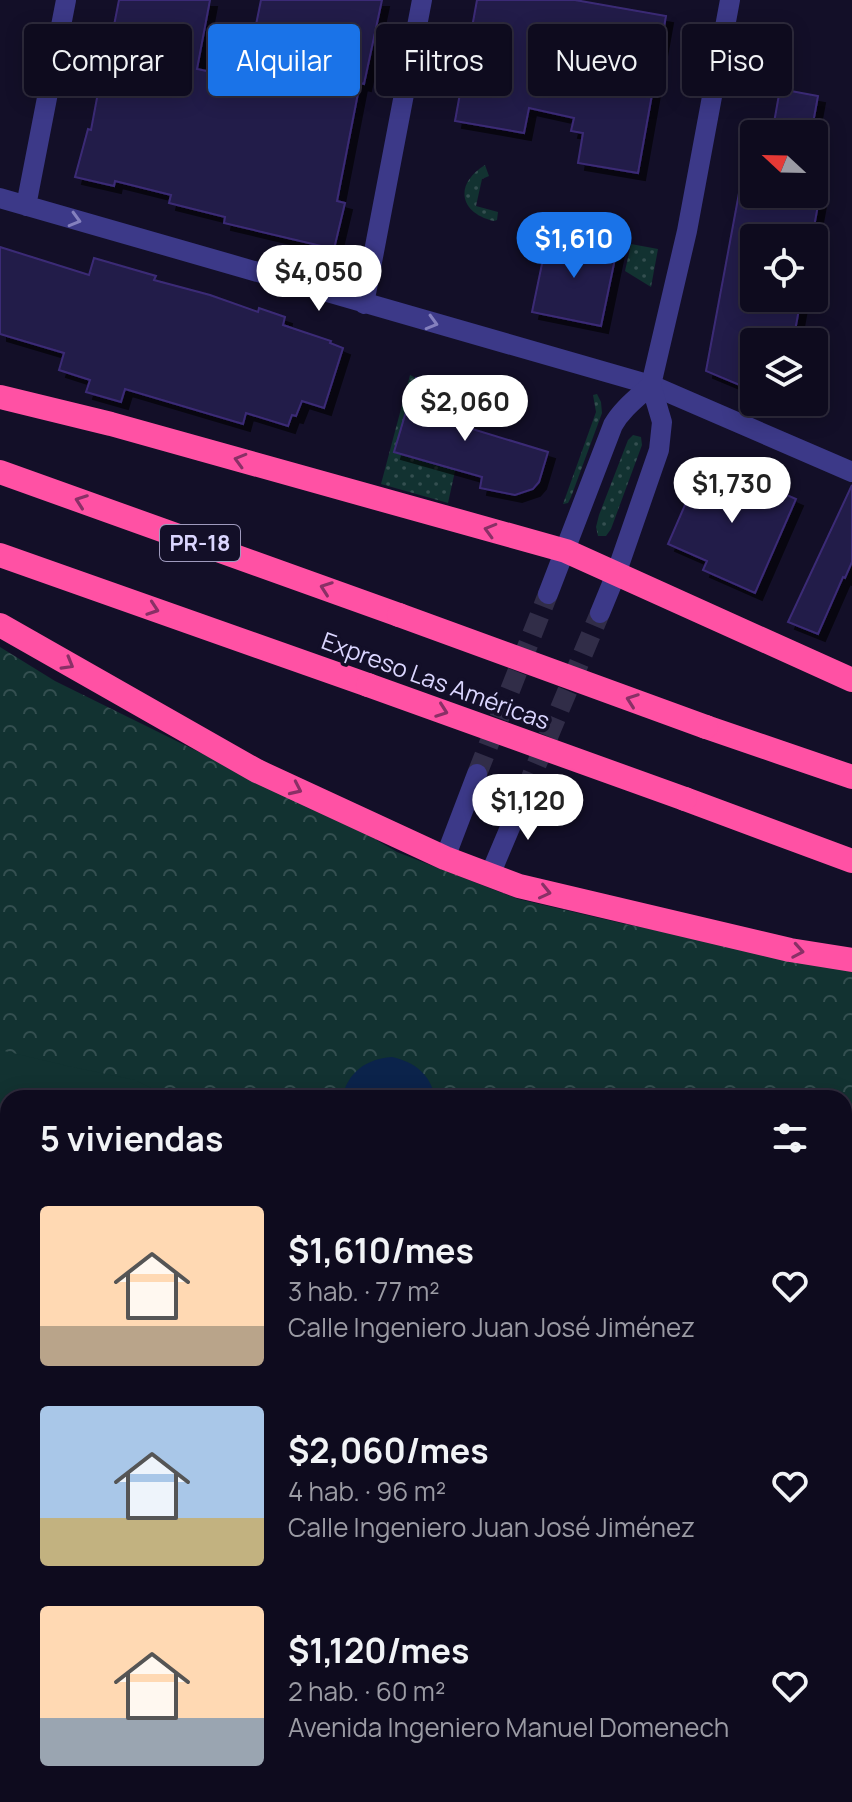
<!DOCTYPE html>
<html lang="es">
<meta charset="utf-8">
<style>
body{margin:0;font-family:Manrope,sans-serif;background:#1c192b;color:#f1f3f6;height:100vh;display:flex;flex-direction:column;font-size:30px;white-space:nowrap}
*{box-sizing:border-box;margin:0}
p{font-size:26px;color:#9b9ba4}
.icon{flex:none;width:44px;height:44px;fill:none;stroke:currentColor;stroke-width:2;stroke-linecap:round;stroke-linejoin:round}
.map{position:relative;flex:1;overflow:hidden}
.details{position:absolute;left:0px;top:1090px;width:852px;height:712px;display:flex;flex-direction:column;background:#0e0b1e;border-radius:24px 24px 0 0;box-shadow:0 4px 20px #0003,0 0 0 2px #2e2b3c}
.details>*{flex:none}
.guide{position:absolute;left:24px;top:24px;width:804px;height:72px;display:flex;gap:16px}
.needle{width:52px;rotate:292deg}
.controls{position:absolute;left:740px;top:120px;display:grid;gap:16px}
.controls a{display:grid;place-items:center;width:88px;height:88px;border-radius:8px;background:#0e0b1e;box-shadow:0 4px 20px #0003,0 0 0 2px #2e2b3c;font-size:40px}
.price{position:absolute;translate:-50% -68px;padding:0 18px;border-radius:28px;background:#fff;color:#222;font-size:26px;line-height:52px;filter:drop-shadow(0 2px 4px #0008)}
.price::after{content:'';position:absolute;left:50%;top:48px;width:24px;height:18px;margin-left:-12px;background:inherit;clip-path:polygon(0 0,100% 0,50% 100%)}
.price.selected{background:#1a73e8;color:#fff}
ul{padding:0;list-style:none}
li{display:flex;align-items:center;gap:24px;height:200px;padding:0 40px}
li span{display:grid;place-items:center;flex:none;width:224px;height:160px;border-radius:8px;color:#555}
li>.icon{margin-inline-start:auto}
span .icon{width:96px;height:96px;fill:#fffc;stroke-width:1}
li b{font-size:34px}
h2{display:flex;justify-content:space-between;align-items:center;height:96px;padding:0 40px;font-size:34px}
.pill{padding:0 28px;border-radius:8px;background:#0e0b1e;box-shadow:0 4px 20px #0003,0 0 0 2px #2e2b3c;font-size:28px;line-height:72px}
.pill.selected{background:#1a73e8;color:#fff}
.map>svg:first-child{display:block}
.grass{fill:url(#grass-dots)}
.park{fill:url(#park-crowns)}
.garden{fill:#123231}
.water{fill:#0b234b}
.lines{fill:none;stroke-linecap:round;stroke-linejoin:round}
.river{stroke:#0b234b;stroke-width:54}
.building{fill:#241b49;stroke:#3b2c76;stroke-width:2;filter:url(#shadow)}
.tertiary-tunnel{stroke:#312d48;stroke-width:20;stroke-dasharray:20 10;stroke-linecap:butt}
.minor{stroke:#3c3988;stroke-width:20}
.tertiary{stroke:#3c3988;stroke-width:20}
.motorway{stroke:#ff51a4;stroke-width:24}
.motorway-bridge{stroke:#ff51a4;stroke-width:24}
.oneway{stroke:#8480be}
.oneway2{stroke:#893066}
.labels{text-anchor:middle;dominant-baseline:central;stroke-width:7;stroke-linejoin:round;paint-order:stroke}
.shield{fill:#130f28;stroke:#9f9abe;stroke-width:2}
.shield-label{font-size:22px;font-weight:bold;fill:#dbd6ff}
.street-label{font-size:24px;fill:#dbd6ff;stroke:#130f28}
</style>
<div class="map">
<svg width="852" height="1802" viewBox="0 0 852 1802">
<defs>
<pattern id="grass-dots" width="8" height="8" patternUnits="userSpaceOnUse" patternTransform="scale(2)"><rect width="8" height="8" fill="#123231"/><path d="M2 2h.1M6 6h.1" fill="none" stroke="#344f50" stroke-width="1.8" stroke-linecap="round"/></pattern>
<pattern id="park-crowns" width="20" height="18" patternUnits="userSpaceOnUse" patternTransform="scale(2)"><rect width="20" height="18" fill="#123231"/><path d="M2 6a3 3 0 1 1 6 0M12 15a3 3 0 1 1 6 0" fill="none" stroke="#344f50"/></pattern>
<filter id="shadow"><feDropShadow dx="7" dy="7" stdDeviation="0" flood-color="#0009"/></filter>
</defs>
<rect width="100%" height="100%" fill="#130f28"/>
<path class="grass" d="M 485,165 L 489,176 L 482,179 L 476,206 L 498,212 L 497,220 L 494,221 C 459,213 454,184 485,165 Z
M 631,244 L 658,249 L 651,287 L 625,271 Z
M 410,375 L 416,378 L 395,451 L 460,410 L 468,412 L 448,503 L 381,484 Z
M 597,394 L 601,402 L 602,413 L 571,497 L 568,503 L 563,504 L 596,412 L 593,395 Z
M 633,435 L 641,437 L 642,445 L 611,529 L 606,536 L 598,536 L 596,527 L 599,515 L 628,440 Z"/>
<path class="park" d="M 0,647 L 55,681 L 373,838 L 397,852 L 518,899 L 625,924 L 852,970 L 852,1603 L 844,1609 L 844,1098 L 8,1098 L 8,1794 L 606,1794 L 597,1802 L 0,1802 Z
M 852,1746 L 852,1802 L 753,1802 L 765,1794 L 844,1794 L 844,1750 Z"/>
<path class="garden" d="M 0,1050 L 72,1067 L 135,1080 L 157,1091 L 160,1098 L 8,1098 L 8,1481 L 0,1500 Z"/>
<path class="water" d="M 392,1057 C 415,1062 431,1075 435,1098 L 342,1098 C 348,1072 366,1059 392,1057 Z
M 4,1677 L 8,1678 L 8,1794 L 90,1794 L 92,1802 L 0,1802 L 0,1678 Z"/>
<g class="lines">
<path class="river" d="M 844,1704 L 852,1699
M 672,1802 L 686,1794"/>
</g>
<path class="building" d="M 119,0 L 210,0 L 197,69 L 245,79 L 261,0 L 382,0 L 364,84 L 360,83 L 337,201 L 345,203 L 334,249 L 224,223 L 225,217 L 169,203 L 171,195 L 115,181 L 114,186 L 75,177 L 88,129 L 91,130 L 103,66 L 106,66 Z
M 477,0 L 575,0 L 666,16 L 638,173 L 578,163 L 583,133 L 571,131 L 574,118 L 529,108 L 524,133 L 455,121 Z
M 780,89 L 818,96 L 811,134 L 772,134 Z
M 742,177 L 754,179 L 754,194 L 820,194 L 812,238 L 754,238 L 754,298 L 801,298 L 793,342 L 754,342 L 754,391 L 706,371 Z
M 548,235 L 617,249 L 601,326 L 532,312 Z
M 0,247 L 89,275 L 94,258 L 156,276 L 154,280 L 210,295 L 258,312 L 259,308 L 285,317 L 283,325 L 331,341 L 330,343 L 343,348 L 324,408 L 302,401 L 296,416 L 292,415 L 288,426 L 246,413 L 243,424 L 125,389 L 121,402 L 86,392 L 90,380 L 59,370 L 64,353 L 0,334 Z
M 416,378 L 465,392 L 456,424 L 548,452 L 539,482 L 533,489 L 515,495 L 480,488 L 482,477 L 394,452 Z
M 705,459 L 796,499 L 755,593 L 703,570 L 707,561 L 668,544 Z
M 852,485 L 852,562 L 845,578 L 843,577 L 818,634 L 788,622 Z"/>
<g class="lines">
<path class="tertiary-tunnel" d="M 477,774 L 548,594
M 525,792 L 600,613"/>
<path class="minor" d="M 0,198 L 651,385 L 852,472
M 26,206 L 66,0
M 364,304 L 422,0"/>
<path class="tertiary" d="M 548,594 L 613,425 C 622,409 637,398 651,385
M 600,613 L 616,574 L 659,450 L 662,422 L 651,385 L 687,231 L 730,0
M 445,858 L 477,774
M 490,875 L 525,792"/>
<path class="motorway" d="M 0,397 L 111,424 L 566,551 L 852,680
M 0,472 L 399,615
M 0,555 L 368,685
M 0,625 L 257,771 L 445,858 L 519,886 L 790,950 L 852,960
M 706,727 L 852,777
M 685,799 L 852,861"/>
<path class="motorway-bridge" d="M 399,615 L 706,727
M 368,685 L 685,799"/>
</g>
<defs><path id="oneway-chevron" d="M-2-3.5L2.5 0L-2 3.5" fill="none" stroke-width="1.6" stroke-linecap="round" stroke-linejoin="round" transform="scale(2)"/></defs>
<g class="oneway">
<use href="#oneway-chevron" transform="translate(75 220) rotate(16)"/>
<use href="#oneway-chevron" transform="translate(432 323) rotate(16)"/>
</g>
<g class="oneway2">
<use href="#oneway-chevron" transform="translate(240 460) rotate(-164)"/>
<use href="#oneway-chevron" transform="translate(81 501) rotate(-160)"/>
<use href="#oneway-chevron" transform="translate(490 530) rotate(-164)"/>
<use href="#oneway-chevron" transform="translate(326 588) rotate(-160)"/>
<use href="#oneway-chevron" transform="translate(153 609) rotate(19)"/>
<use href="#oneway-chevron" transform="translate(68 664) rotate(30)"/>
<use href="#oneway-chevron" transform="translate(632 700) rotate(-160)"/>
<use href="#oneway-chevron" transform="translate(442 711) rotate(20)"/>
<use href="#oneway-chevron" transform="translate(296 789) rotate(25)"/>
<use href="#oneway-chevron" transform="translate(545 892) rotate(13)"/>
<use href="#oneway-chevron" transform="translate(798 951) rotate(10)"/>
</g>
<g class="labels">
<rect class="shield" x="160" y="525" width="80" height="36" rx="6"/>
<g class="shield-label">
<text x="200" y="543">PR-18</text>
</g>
<g class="street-label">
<text transform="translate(436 680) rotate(20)">Expreso Las Américas</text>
</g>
</g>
</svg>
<div class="controls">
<a><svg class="needle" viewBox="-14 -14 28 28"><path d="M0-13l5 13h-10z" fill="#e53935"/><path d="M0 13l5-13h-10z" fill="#9b9ba4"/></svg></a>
<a><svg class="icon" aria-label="locate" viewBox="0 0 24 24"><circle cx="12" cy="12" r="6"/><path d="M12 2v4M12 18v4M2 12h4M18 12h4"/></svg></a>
<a><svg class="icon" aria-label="layers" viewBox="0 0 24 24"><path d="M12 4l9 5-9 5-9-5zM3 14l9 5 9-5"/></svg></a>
</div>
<b class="price selected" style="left:574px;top:280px">$1,610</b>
<b class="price" style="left:319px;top:313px">$4,050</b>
<b class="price" style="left:465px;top:443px">$2,060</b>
<b class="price" style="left:732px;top:525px">$1,730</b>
<b class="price" style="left:528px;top:842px">$1,120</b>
<div class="guide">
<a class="pill">Comprar</a>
<a class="pill selected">Alquilar</a>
<a class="pill">Filtros</a>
<a class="pill">Nuevo</a>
<a class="pill">Piso</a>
</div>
<section class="details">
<h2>5 viviendas<svg class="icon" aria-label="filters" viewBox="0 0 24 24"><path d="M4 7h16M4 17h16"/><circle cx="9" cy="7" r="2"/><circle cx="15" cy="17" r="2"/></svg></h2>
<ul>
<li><span style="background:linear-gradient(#ffd9b3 75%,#b9a48a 0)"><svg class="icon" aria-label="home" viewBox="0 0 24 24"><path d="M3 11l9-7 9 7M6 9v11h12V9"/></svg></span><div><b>$1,610/mes</b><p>3 hab. · 77 m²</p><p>Calle Ingeniero Juan José Jiménez</p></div><svg class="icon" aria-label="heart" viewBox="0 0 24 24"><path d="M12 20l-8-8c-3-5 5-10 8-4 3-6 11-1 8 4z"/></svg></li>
<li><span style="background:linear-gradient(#a9c7e8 70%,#c2b280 0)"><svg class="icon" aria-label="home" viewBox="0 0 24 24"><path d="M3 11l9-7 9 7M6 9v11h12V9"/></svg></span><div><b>$2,060/mes</b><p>4 hab. · 96 m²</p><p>Calle Ingeniero Juan José Jiménez</p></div><svg class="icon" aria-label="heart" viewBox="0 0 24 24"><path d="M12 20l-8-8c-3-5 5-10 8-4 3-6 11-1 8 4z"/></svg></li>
<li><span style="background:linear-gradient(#ffd9b3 70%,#9aa5b1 0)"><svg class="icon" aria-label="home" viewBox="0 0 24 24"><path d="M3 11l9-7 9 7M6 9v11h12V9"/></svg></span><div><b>$1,120/mes</b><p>2 hab. · 60 m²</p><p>Avenida Ingeniero Manuel Domenech</p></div><svg class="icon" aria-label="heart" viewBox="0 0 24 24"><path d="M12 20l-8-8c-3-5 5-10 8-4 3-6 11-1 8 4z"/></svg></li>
</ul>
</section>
</div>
